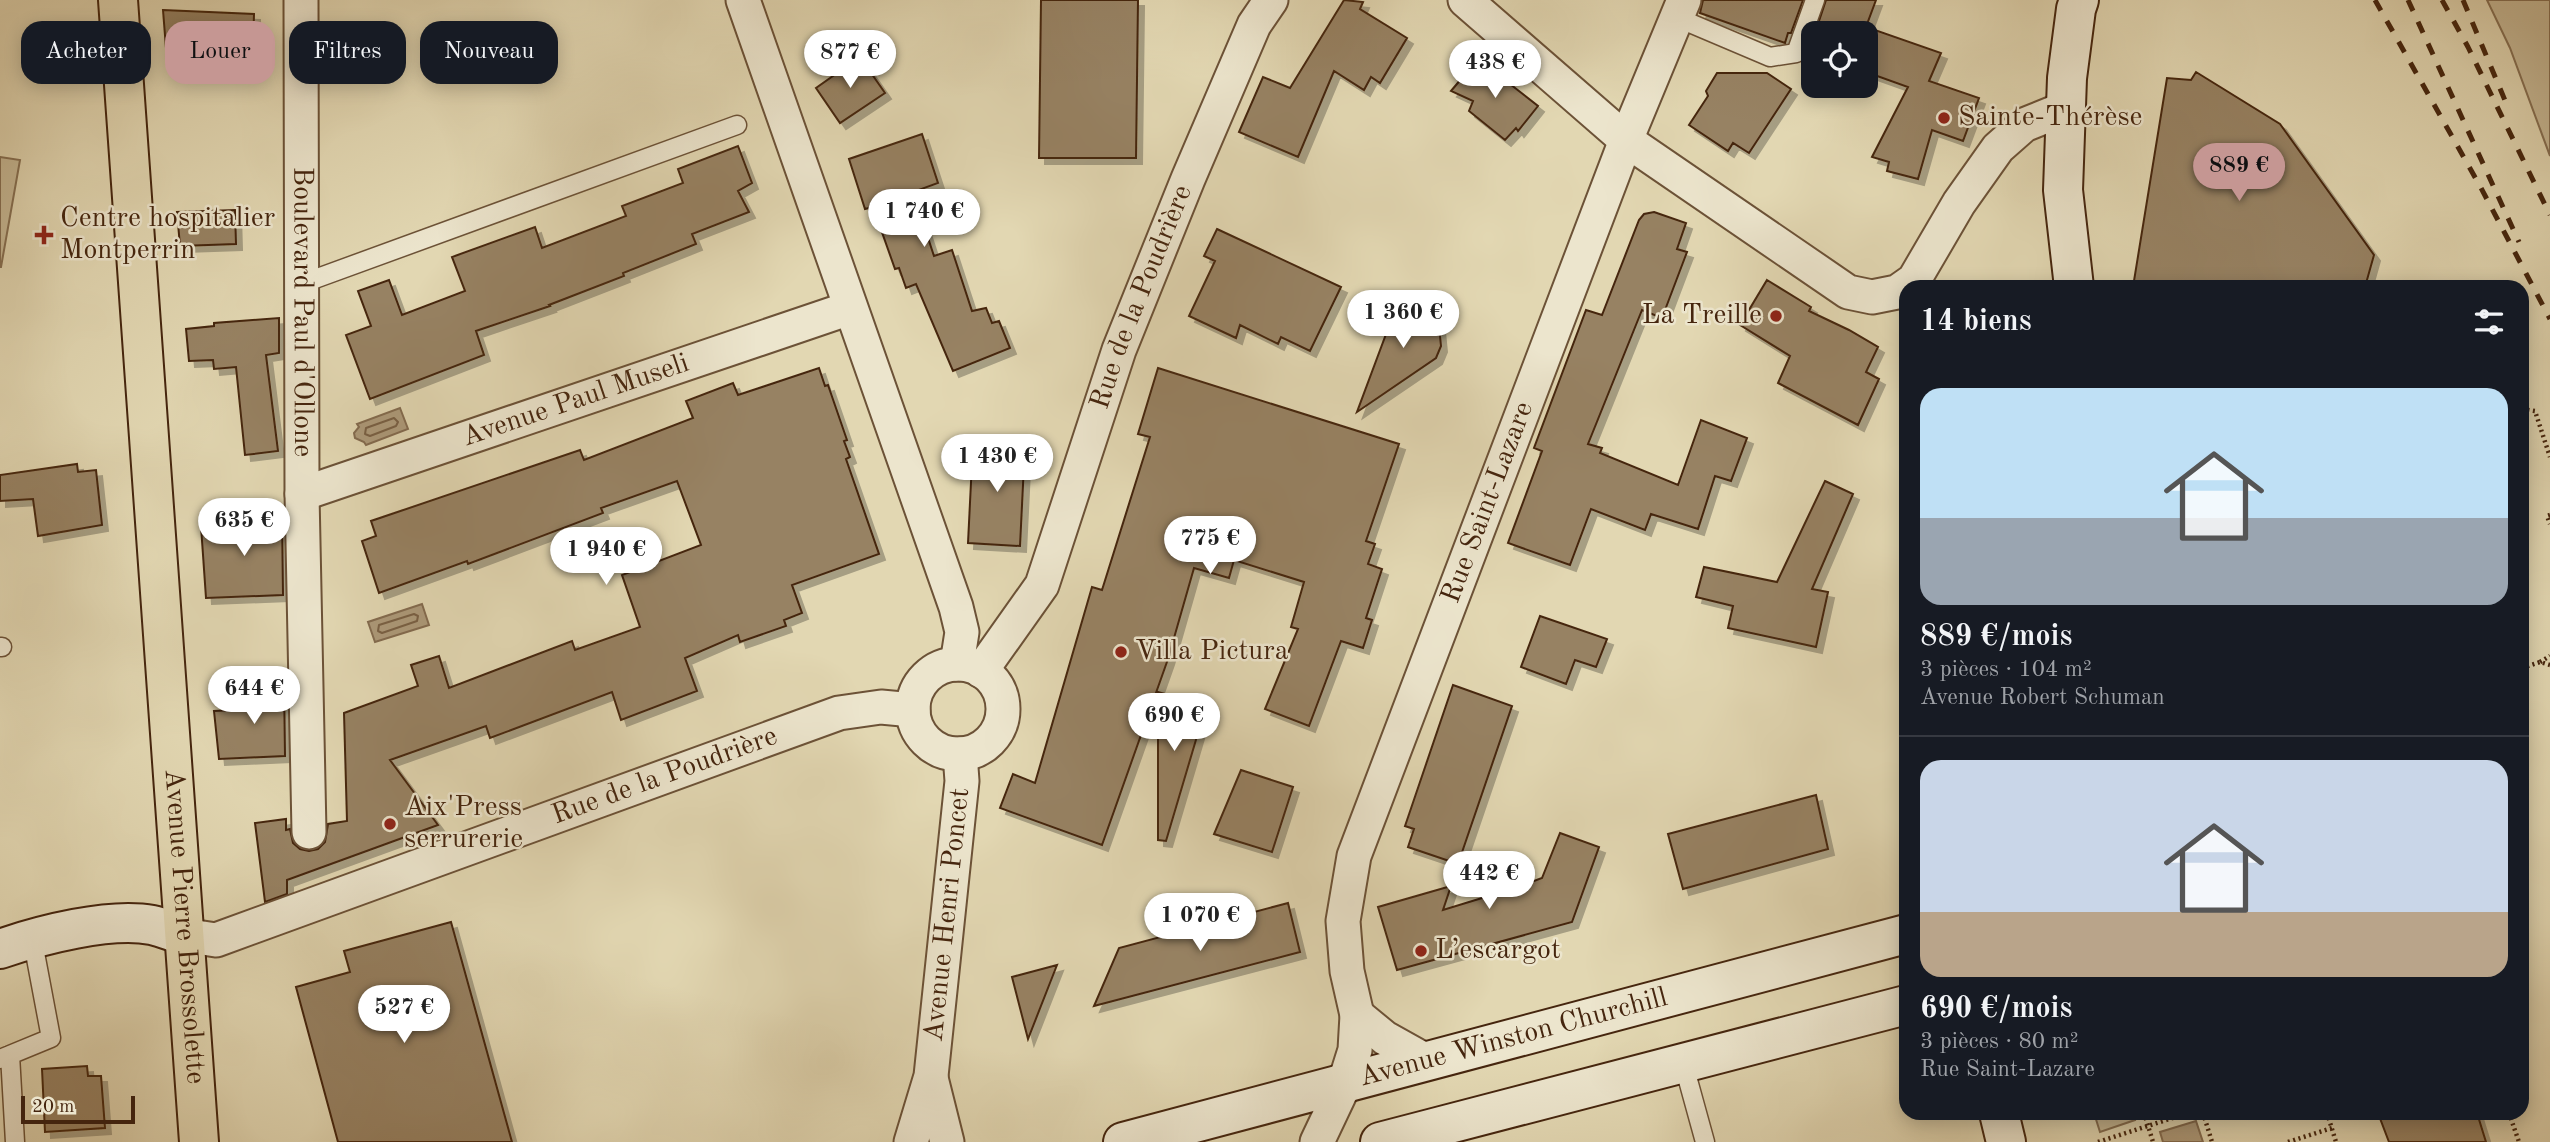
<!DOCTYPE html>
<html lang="fr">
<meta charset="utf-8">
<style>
body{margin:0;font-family:"Old Standard TT",serif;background:#20242c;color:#f1f3f6;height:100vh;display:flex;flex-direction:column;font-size:26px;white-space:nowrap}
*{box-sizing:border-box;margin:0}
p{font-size:23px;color:#9ea1a6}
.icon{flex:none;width:38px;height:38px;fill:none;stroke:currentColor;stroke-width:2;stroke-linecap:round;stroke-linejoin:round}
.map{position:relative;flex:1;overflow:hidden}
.panel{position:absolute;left:1899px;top:280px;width:630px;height:840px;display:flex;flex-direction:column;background:#171b24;border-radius:21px;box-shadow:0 4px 18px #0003}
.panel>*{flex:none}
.banner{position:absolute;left:21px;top:21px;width:665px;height:63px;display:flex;gap:14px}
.tools{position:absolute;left:1801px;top:21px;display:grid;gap:14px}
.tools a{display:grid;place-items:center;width:77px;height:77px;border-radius:14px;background:#171b24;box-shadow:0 4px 18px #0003;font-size:35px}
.scale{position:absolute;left:21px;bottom:18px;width:114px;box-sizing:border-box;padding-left:7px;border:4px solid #45250e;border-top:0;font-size:19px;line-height:24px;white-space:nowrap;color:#45250e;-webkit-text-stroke:5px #ece5cd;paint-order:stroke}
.price{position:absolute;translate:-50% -60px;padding:0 16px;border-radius:24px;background:#fff;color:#222;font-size:23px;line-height:46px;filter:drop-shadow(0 2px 4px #0008)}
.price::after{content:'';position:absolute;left:50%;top:42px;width:21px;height:16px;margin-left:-10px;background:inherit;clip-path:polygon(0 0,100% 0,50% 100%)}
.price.selected{background:#c59692;color:#111}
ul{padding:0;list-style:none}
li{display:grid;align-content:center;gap:14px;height:371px;padding:0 21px}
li+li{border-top:2px solid #363941}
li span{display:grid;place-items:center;height:217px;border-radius:21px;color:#555}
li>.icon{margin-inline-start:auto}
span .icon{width:126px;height:126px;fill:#fffc;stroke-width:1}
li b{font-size:30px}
h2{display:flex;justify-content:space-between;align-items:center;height:84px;padding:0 21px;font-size:30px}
.pill{padding:0 24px;border-radius:21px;background:#171b24;box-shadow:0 4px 18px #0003;font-size:24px;line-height:63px}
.pill.selected{background:#c59692;color:#111}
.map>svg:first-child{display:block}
.green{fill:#c7b996;stroke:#866f52;stroke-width:2}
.water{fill:#ad9a7a;stroke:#836b4f;stroke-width:2}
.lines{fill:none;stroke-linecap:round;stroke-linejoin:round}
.shore{stroke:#796044;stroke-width:2}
.building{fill:#978263;stroke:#45250e;stroke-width:2;filter:url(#shadow)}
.lane-casing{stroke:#6c5237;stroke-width:21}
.street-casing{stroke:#6c5237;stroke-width:37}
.secondary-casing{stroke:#45250e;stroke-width:42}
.primary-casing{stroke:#45250e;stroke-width:42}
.path{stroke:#45250e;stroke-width:4.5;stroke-dasharray:2 3.5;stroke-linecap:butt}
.lane{stroke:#ece5cd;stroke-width:18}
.street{stroke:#ece5cd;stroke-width:33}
.secondary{stroke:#ece5cd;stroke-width:38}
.primary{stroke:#e2d7b2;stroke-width:38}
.rail{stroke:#45250e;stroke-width:5;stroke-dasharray:12 12;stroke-linecap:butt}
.poi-dot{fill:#8f2418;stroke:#ece5cd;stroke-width:2.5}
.labels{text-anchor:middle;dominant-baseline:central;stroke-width:5;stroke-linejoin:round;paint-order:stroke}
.poi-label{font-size:28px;fill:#45250e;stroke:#ece5cd;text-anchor:start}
.street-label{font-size:28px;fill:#45250e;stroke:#ece5cd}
</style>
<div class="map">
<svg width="2550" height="1142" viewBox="0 0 2550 1142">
<defs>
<filter id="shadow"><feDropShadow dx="6" dy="6" stdDeviation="0" flood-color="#0004"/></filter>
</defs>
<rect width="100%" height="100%" fill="#e2d7b2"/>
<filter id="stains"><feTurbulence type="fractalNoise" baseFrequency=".00286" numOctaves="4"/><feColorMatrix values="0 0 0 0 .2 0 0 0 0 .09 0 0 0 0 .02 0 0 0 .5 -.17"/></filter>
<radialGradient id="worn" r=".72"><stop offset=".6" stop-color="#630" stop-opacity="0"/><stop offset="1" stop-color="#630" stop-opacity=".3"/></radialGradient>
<path class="green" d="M 2487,0 L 2550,0 L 2550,156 L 2510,48 Z
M 0,157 L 20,160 L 1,267 L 0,267 Z
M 2094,1113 L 2133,1113 L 2135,1120 L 2100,1132 Z"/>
<path class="water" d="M 400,408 L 408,429 L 366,445 L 364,442 L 355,438 L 354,433 L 359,427 L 357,424 Z
M 422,604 L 429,625 L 375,642 L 368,622 Z
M 2196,1121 L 2203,1142 L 2163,1142 L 2160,1132 Z"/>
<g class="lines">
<path class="shore" d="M 394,418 L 398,422 L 396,426 L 370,436 L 365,434 L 366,428 Z
M 414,614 L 418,616 L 417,621 L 382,633 L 378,631 L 379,625 Z"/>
</g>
<path class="building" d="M 1041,0 L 1138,0 L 1136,158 L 1039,158 Z
M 1344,0 L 1363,2 L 1360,9 L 1407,38 L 1380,83 L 1371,77 L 1364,90 L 1334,71 L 1298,157 L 1239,132 L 1263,77 L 1290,88 Z
M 1703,0 L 1803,0 L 1791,33 L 1788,33 L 1785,43 L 1700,13 Z
M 1826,0 L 1876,0 L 1866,27 L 1941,53 L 1929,81 L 1979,98 L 1963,141 L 1932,130 L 1918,179 L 1887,171 L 1889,162 L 1872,157 L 1908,87 L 1866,72 L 1866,28 L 1864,33 L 1815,33 Z
M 163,10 L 254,14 L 253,48 L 166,48 Z
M 860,57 L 885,93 L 840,123 L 816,88 Z
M 1478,59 L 1538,106 L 1518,131 L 1516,128 L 1505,140 L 1469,111 L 1473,101 L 1451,91 Z
M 2196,72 L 2280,124 L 2374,255 L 2365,287 L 2133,287 L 2167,78 L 2191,80 Z
M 1717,73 L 1767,73 L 1791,89 L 1749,153 L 1733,143 L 1728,151 L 1689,125 L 1708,96 L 1706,91 Z
M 922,134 L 938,183 L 913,192 L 934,256 L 952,250 L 972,311 L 986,308 L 992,323 L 999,321 L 1010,348 L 953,371 L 916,284 L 906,288 L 899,268 L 895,269 L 873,207 L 865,209 L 849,159 Z
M 738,146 L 752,183 L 738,191 L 749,212 L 692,234 L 696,244 L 623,273 L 624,276 L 549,305 L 550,306 L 476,331 L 484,355 L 370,399 L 346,335 L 371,326 L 358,291 L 389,280 L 402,315 L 465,291 L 452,257 L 535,227 L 542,248 L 626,216 L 622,206 L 683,183 L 678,169 Z
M 235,210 L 236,244 L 180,246 L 177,212 Z
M 1654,212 L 1686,223 L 1677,249 L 1687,252 L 1662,318 L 1642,310 L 1588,444 L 1602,448 L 1600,453 L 1678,485 L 1701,420 L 1747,438 L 1731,481 L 1715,476 L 1698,529 L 1651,514 L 1645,530 L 1591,509 L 1570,565 L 1508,543 L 1542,451 L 1534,448 L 1586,310 L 1602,315 L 1639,220 L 1644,214 Z
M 1217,229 L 1341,287 L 1310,351 L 1281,337 L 1278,344 L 1240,325 L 1236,338 L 1189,316 L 1215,261 L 1204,256 Z
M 1767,280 L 1811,307 L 1809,311 L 1849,330 L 1878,347 L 1866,372 L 1879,379 L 1858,425 L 1778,383 L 1790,356 L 1740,325 Z
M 1398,302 L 1438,316 L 1441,346 L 1436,358 L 1357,412 Z
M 279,318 L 279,353 L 266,355 L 278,451 L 245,455 L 236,367 L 214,369 L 213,360 L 189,361 L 186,329 L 214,326 L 214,323 Z
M 819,368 L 825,386 L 828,385 L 847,440 L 844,441 L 850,457 L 846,459 L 879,554 L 792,585 L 802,613 L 784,620 L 786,626 L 740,642 L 738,635 L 685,658 L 697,691 L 621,720 L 612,692 L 490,738 L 486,726 L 390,760 L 438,825 L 287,880 L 287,894 L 265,902 L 255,823 L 286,819 L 286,830 L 290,829 L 293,843 L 300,849 L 309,851 L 318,849 L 325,842 L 328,824 L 347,821 L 344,713 L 418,686 L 411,665 L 439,656 L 449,688 L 572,641 L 575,650 L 640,627 L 622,575 L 701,545 L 677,481 L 601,508 L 603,513 L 468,564 L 467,561 L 379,593 L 362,541 L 376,536 L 371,521 L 580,450 L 584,460 L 693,418 L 686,401 L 733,383 L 738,395 Z
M 1158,368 L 1399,444 L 1366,541 L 1375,544 L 1368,564 L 1382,569 L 1366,618 L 1372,620 L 1363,648 L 1341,641 L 1309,726 L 1265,709 L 1298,629 L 1291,627 L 1304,582 L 1234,560 L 1229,578 L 1194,568 L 1168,659 L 1102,845 L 1000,808 L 1013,774 L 1035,783 L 1092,587 L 1102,590 L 1150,437 L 1138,434 Z
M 973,442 L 1025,444 L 1020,546 L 968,543 Z
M 77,464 L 78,472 L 96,470 L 102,525 L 38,536 L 33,499 L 0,501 L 0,475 Z
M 1825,481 L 1853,494 L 1812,589 L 1828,592 L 1816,647 L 1728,628 L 1733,606 L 1696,597 L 1704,567 L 1777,582 Z
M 282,514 L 283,595 L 206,598 L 201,526 Z
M 1540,616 L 1607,639 L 1596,667 L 1575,660 L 1566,684 L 1521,667 Z
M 284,681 L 285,756 L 219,759 L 214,711 L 254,709 L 252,684 Z
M 1453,685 L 1512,706 L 1458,864 L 1408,847 L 1414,829 L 1405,826 Z
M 1158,692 L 1206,706 L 1166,841 L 1158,840 Z
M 1241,770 L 1293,787 L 1272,852 L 1214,834 Z
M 1816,795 L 1828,849 L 1683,889 L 1668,834 Z
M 1560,833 L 1599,847 L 1572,922 L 1397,970 L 1378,907 L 1451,886 L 1443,910 L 1518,887 L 1542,878 Z
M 1288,903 L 1300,952 L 1094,1006 L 1119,948 Z
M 451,922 L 512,1142 L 338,1142 L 296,987 L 350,972 L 344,951 Z
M 1057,965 L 1028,1039 L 1012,977 Z
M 87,1066 L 88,1076 L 101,1076 L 105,1128 L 45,1132 L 42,1069 Z
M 2378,1113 L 2477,1113 L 2486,1142 L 2389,1142 Z"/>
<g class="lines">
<defs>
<path id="lane" d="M 1678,18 L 1770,57 L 1796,53 L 1815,0
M 301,284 L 737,125
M 0,647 L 2,647
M 10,1055 L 15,1142
M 0,1059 L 51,1038 L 32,937
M 1683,1062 L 1705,1142"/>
<g id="street">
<path id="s1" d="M 301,0 L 302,494 L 309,832"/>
<path d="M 743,0 L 956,607 L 962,632 L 957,664"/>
<path d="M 1465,0 L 1626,140 L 1848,292 L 1872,297 L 1897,292 L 1914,280 L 1959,203 L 1998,148 L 2024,125 L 2066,108"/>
<path id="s2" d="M 302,494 L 850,308"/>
<circle cx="958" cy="709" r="45"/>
<path id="s3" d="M 981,671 L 1042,585 L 1119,350 L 1188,179 L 1254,25 L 1271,0"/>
<path id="s4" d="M 183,935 L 216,940 L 839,713 L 881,707 L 913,710"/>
<path d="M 1357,1015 L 1385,1038 L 1428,1062"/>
<path d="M 931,1078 L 947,1142"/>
<path id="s5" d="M 911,1142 L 931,1076 L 962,781 L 960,754"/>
<path id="s6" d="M 1317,1142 L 1344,1085 L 1355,1050 L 1357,1015 L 1347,971 L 1343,921 L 1354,856 L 1626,140 L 1684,0"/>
</g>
<g id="secondary">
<path d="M 2074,287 L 2063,190 L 2067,78 L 2076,9 L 2079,0"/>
<path d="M 0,949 C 40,935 110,917 152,925 C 162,927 173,932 183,935"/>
<path d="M 1999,1113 L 2006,1142"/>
<path id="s7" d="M 1123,1142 L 1906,934"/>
<path d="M 1380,1142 L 1906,1005"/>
</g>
<g id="primary">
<path id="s8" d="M 118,0 L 199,1142"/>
</g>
</defs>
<use href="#lane" class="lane-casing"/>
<use href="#street" class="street-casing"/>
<use href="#secondary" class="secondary-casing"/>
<use href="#primary" class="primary-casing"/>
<path class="path" d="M 2522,409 L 2535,411 L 2550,457
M 2550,515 L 2547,516 L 2550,524
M 2540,662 L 2550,656
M 2522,668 L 2540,662 L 2550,665
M 2144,1113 L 2153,1142
M 2203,1113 L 2212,1142
M 2327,1113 L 2336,1142
M 2509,1113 L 2519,1142
M 2098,1142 L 2188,1113
M 2288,1142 L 2332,1128"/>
<use href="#lane" class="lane"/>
<use href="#street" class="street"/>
<use href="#secondary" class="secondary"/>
<use href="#primary" class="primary"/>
<path class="rail" d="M 2375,0 L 2480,186 L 2550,319
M 2408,0 L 2519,242
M 2442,0 L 2468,47 L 2550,215
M 2463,0 L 2509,110"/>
</g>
<g class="poi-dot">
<circle cx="1944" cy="118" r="7"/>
<path d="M40.5 224.5h7v7h7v7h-7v7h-7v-7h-7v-7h7z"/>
<circle cx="1776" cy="316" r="7"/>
<circle cx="1121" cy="652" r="7"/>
<circle cx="390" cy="824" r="7"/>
<circle cx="1421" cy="951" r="7"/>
</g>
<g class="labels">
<g class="poi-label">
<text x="1958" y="118">Sainte-Thérèse</text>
<text x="60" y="219">Centre hospitalier<tspan x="60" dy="32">Montperrin</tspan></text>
<text x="1762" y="316" text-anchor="end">La Treille</text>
<text x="1135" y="652">Villa Pictura</text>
<text x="404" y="808">Aix'Press<tspan x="404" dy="32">serrurerie</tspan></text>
<text x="1435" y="951">L’escargot</text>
</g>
<g class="street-label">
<text stroke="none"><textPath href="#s3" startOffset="410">Rue de la Poudrière</textPath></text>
<text stroke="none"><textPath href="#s1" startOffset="312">Boulevard Paul d'Ollone</textPath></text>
<text stroke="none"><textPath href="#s2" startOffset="289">Avenue Paul Museli</textPath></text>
<text stroke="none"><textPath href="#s6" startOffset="674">Rue Saint-Lazare</textPath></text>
<text stroke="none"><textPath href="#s4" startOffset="511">Rue de la Poudrière</textPath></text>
<text stroke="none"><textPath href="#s5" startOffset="231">Avenue Henri Poncet</textPath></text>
<text stroke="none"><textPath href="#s8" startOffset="929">Avenue Pierre Brossolette</textPath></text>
<text stroke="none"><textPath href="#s7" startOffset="404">Avenue Winston Churchill</textPath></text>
</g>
</g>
<rect width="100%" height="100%" filter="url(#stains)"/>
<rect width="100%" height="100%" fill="url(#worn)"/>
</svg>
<div class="tools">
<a><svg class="icon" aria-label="locate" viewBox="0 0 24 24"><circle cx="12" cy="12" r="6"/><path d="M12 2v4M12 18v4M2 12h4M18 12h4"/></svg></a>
</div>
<div class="scale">20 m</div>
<b class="price" style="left:850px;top:90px">877 €</b>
<b class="price" style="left:1495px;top:100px">438 €</b>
<b class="price selected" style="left:2239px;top:203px">889 €</b>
<b class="price" style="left:924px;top:249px">1 740 €</b>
<b class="price" style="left:1403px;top:350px">1 360 €</b>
<b class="price" style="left:997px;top:494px">1 430 €</b>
<b class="price" style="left:244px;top:558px">635 €</b>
<b class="price" style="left:1210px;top:576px">775 €</b>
<b class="price" style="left:606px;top:587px">1 940 €</b>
<b class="price" style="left:254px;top:726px">644 €</b>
<b class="price" style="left:1174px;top:753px">690 €</b>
<b class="price" style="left:1489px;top:911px">442 €</b>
<b class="price" style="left:1200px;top:953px">1 070 €</b>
<b class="price" style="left:404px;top:1045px">527 €</b>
<div class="banner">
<a class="pill">Acheter</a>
<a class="pill selected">Louer</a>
<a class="pill">Filtres</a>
<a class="pill">Nouveau</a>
</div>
<section class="panel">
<h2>14 biens<svg class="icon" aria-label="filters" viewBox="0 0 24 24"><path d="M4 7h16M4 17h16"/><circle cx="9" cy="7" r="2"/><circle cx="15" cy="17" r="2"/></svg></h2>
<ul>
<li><span style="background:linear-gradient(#bfe0f5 60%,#9aa5b1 0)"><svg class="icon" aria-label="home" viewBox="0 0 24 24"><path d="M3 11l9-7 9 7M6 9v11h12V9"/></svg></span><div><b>889 €/mois</b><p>3 pièces · 104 m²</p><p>Avenue Robert Schuman</p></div></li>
<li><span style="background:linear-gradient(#c9d6e8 70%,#b9a48a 0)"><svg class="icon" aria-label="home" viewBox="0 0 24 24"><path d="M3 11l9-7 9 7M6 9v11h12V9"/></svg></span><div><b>690 €/mois</b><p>3 pièces · 80 m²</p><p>Rue Saint-Lazare</p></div></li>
</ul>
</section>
</div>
